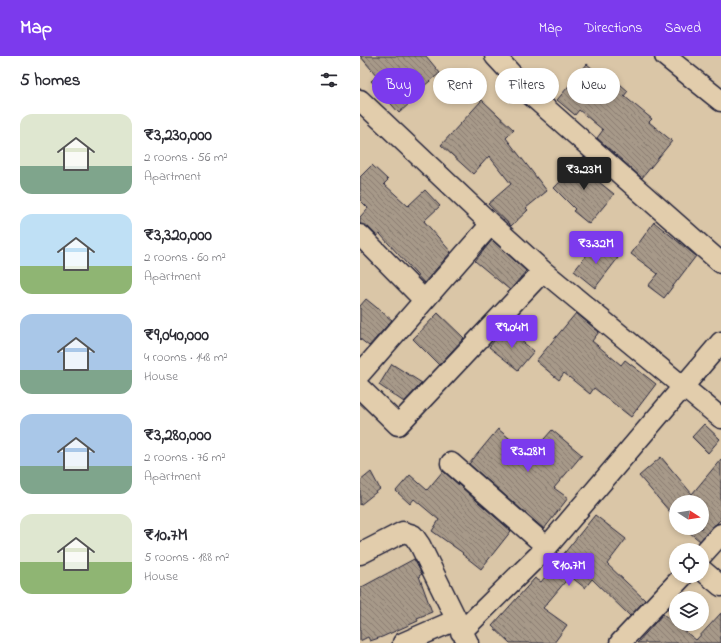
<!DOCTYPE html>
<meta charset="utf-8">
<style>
body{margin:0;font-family:"Indie Flower",sans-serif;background:#f2f2f3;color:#2b2b33;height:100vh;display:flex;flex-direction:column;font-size:15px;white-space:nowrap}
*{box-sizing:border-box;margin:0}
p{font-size:13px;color:#7c7c81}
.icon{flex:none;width:22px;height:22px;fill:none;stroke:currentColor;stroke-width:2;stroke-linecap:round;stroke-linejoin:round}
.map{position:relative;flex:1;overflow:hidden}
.side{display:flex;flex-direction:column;background:#fff;width:360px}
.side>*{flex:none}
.top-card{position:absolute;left:12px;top:12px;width:289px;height:36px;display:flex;gap:8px}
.needle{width:26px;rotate:102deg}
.controls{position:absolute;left:309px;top:439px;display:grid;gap:8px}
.controls a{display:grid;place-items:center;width:40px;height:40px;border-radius:50%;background:#fff;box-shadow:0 2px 6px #0003;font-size:20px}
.price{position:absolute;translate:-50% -34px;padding:0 9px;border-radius:4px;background:#7c3aed;color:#fff;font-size:13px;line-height:26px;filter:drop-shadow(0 1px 2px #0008)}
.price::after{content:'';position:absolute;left:50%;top:24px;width:12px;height:9px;margin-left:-6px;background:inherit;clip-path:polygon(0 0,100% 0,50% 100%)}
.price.current{background:#222;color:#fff}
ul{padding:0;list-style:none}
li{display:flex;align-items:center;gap:12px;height:100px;padding:0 20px}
li span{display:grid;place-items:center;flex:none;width:112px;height:80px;border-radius:12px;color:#555}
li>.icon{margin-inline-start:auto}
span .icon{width:48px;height:48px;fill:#fffc;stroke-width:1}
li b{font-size:17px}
h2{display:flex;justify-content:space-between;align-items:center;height:48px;padding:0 20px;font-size:17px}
.pill{padding:0 14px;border-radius:18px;background:#fff;box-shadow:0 2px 6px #0003;font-size:14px;line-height:36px}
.pill.current{background:#7c3aed;color:#fff}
header{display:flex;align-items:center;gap:24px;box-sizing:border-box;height:56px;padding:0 20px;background:#7c3aed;color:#fff}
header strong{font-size:19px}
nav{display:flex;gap:22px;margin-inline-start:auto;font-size:14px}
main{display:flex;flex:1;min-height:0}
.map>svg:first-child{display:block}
.building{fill:url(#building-back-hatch);stroke:#22223b}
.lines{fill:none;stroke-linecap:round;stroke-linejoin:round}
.minor-casing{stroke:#22223b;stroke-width:23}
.minor{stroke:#e2cdac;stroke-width:20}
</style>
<header>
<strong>Map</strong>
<nav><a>Map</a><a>Directions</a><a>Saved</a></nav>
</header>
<main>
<section class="side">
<h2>5 homes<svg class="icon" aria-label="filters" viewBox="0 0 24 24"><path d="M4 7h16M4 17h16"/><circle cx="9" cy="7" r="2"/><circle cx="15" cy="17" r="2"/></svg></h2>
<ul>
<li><span style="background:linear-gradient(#dfe7d0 65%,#7fa58c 0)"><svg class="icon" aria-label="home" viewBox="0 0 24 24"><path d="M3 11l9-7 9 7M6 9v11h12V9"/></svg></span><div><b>₹3,230,000</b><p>2 rooms · 56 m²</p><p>Apartment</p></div></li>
<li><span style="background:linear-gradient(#bfe0f5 65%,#8fb573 0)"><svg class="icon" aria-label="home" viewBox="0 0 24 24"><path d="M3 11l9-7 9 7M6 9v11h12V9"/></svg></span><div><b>₹3,320,000</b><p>2 rooms · 60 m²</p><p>Apartment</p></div></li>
<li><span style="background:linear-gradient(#a9c7e8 70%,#7fa58c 0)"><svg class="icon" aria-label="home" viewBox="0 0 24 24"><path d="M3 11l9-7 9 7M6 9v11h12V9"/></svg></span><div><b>₹9,040,000</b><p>4 rooms · 148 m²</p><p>House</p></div></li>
<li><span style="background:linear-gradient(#a9c7e8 65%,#7fa58c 0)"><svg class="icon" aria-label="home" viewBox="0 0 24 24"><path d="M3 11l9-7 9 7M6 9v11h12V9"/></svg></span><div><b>₹3,280,000</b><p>2 rooms · 76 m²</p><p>Apartment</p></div></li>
<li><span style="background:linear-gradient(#dfe7d0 60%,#8fb573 0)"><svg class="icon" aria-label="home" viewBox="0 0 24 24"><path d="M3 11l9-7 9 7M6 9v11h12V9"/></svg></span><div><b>₹10.7M</b><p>5 rooms · 188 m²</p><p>House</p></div></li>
</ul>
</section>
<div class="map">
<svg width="361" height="587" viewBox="0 0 361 587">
<defs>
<pattern id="building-back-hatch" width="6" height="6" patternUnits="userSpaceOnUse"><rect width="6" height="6" fill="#a79989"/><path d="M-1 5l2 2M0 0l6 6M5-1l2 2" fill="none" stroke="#887c71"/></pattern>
</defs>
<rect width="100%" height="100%" fill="#dac6a7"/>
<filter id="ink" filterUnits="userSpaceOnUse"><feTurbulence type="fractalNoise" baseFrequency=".025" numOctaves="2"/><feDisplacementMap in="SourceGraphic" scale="8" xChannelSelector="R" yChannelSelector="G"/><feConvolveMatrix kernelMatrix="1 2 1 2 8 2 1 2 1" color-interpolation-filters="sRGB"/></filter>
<g filter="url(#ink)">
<path class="building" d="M 0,0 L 66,0 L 80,17 L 59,34 L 61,37 L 39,57 L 11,25 L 17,20 Z
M 227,8 L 249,26 L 253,22 L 268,35 L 264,40 L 292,63 L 289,66 L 312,85 L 282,122 L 237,82 L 243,74 L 219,54 L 215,59 L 197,44 Z
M 122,44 L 154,74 L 146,82 L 187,135 L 166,152 L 168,154 L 151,170 L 128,148 L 151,128 L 129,100 L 113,118 L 81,89 Z
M 224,101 L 240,115 L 234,122 L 254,138 L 229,168 L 213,155 L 215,153 L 194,132 Z
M 12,109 L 28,124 L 24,128 L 48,150 L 65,134 L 80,150 L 64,165 L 91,196 L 64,227 L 20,178 L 17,180 L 8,171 L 0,168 L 0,161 L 8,152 L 0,144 L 0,121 Z
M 294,166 L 336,200 L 304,242 L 288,230 L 298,218 L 271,198 Z
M 132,184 L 166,215 L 150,234 L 115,205 Z
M 238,185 L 258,202 L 235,232 L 214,215 Z
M 6,243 L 32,264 L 9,290 L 0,283 L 0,250 Z
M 78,257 L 104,282 L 79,309 L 53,283 Z
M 216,257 L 239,276 L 232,285 L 261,309 L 265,304 L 296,328 L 271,361 L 234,332 L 230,338 L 204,317 L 199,324 L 176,305 Z
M 145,272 L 174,295 L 158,314 L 129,291 Z
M 32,308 L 62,327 L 44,346 L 19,329 Z
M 344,368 L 360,383 L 348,397 L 332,381 Z
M 138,373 L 170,399 L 192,374 L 222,399 L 194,432 L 208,442 L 184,473 L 109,408 Z
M 301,401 L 332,438 L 361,403 L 361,463 L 340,485 L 324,472 L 342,472 L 342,446 L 316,446 L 316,463 L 279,420 Z
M 83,415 L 151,475 L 121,513 L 102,498 L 103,497 L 72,475 L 79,464 L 54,443 L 50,448 L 36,435 L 50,419 L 67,434 Z
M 11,416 L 20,433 L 0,449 L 0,425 Z
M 235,459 L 266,483 L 247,508 L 285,544 L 270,560 L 232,523 L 225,532 L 210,520 L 183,552 L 207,569 L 194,587 L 150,587 L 132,570 L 175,522 L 181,526 Z
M 54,503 L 62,518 L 59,520 L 72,556 L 57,562 L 58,565 L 22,581 L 10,585 L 8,581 L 0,585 L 0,532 Z
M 361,557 L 361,587 L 277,587 L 303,558 L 336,584 Z"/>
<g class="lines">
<defs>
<path id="minor" d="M 135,0 L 172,40 L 361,207
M 305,0 L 361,45
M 0,44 L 131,168 L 183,215 L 361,362
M 0,179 L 64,244
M 0,318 L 131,168
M 0,332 L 38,369 L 183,215
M 91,407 L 187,491
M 0,498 L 43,476 L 53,479 L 60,489 L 108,587
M 342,499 L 361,478
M 342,514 L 361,530
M 101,576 L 187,491 L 361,286
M 43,587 L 96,564
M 260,587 L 323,520"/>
</defs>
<use href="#minor" class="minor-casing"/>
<use href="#minor" class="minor"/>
</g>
</g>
</svg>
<div class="controls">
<a><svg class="needle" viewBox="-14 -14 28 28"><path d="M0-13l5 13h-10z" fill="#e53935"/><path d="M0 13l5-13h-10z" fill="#7c7c81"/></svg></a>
<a><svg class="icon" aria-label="locate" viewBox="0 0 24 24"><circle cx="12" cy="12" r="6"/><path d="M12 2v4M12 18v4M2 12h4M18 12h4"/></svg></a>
<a><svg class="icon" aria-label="layers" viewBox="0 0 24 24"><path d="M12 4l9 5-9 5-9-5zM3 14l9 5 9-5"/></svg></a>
</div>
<b class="price current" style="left:224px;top:135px">₹3.23M</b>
<b class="price" style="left:236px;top:209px">₹3.32M</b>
<b class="price" style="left:152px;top:293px">₹9.04M</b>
<b class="price" style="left:168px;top:417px">₹3.28M</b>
<b class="price" style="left:209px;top:531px">₹10.7M</b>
<div class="top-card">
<a class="pill current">Buy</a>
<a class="pill">Rent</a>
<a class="pill">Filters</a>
<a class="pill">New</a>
</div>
</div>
</main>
